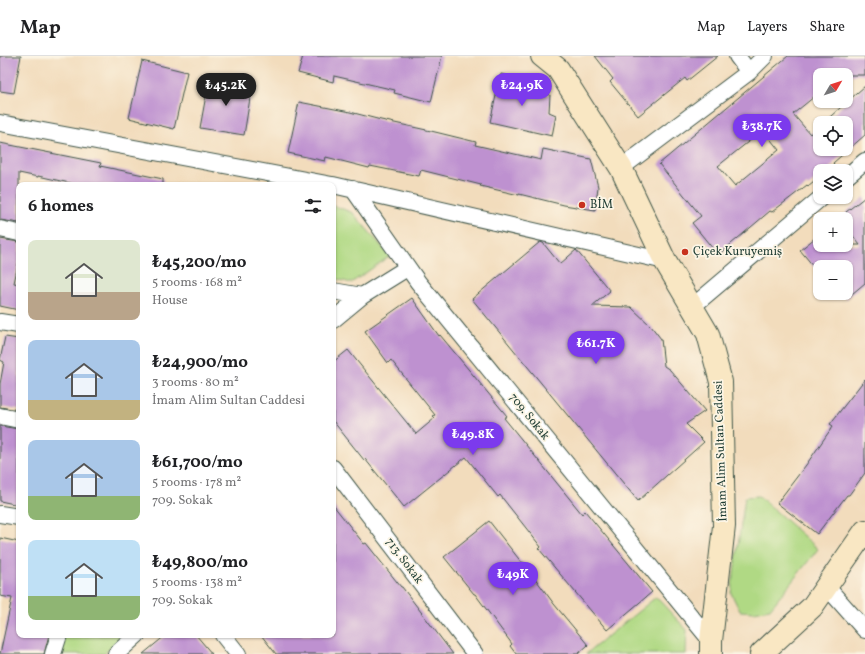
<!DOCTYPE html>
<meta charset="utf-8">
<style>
body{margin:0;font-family:Vollkorn,serif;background:#f6f6f6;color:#202124;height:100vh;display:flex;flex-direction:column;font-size:15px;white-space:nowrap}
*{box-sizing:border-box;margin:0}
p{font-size:13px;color:#757577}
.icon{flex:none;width:22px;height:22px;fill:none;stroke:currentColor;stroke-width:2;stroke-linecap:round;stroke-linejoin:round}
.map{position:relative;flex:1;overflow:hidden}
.details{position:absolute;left:16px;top:126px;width:320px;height:456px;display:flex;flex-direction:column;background:#fff;border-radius:8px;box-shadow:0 1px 3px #0004}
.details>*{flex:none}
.needle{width:26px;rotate:51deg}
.buttons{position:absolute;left:813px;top:12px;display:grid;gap:8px}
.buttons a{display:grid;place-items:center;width:40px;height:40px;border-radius:8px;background:#fff;box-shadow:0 1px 3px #0004;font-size:20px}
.price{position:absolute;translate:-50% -34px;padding:0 9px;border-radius:14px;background:#7c3aed;color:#fff;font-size:13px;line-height:26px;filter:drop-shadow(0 1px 2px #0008)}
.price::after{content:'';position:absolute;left:50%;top:24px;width:12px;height:9px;margin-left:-6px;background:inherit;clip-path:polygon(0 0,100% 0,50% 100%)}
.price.active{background:#222;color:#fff}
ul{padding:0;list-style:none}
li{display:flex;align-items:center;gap:12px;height:100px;padding:0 12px}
li span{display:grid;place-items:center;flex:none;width:112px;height:80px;border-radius:8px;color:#555}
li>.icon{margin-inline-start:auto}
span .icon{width:48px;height:48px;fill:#fffc;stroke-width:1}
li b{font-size:17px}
h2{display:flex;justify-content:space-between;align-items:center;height:48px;padding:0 12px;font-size:17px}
header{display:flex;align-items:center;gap:24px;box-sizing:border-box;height:56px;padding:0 20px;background:#fff;border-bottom:1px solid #e0e0e0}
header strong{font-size:19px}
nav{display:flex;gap:22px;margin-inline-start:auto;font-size:14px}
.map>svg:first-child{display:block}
.green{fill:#b0d984;stroke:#688b5c}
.building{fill:#be91d0;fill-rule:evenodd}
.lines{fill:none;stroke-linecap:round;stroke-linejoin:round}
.street-casing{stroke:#3f5548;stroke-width:18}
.secondary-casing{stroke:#3f5548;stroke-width:24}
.street{stroke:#fff;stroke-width:16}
.secondary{stroke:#f9e7c3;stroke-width:22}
.poi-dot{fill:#c8321e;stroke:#fcf5e5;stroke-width:1.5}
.labels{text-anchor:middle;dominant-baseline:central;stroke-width:3.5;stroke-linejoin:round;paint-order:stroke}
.poi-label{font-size:12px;fill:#1f3d34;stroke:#fcf5e5;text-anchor:start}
.street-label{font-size:12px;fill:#1f3d34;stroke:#fcf5e5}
</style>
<header>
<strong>Map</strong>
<nav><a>Map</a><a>Layers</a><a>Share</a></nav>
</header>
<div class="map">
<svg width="865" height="598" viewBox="0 0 865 598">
<rect width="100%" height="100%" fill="#fcf5e5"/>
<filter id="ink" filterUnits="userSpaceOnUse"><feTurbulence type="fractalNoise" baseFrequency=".025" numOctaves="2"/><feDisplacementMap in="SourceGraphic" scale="8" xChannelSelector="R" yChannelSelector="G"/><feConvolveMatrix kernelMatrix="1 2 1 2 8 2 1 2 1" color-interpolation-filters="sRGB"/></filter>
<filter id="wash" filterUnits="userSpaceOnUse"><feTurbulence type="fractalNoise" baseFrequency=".012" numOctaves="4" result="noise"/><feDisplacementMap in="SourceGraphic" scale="16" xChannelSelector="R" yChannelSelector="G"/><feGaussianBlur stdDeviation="0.9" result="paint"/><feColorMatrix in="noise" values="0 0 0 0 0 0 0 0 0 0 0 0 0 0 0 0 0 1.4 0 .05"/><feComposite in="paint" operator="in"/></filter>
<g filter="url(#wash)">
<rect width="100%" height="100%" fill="#f2dcbc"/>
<path class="green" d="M 333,149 L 353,157 L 390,200 L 351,227 L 333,222 Z
M 759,440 L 818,493 L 770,553 L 754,556 L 740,555 L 731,537 L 745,441 Z
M 656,541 L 687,574 L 686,598 L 586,598 Z
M 64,579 L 125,579 L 104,598 L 58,598 Z"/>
<g id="blocks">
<path class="building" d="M 0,0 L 21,0 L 14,37 L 0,35 Z
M 303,0 L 442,0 L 431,46 L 394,37 L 395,34 L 334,20 L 333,26 L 298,17 Z
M 595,0 L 718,0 L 687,25 L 685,22 L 638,60 L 610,26 L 613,23 Z
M 788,0 L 865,0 L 865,19 L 820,19 L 820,36 L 793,58 L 810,78 L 820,69 L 820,93 L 846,93 L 846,67 L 823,67 L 865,30 L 865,79 L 833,107 L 834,108 L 826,115 L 820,115 L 820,120 L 808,130 L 807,129 L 772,156 L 770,155 L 718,199 L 692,167 L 701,160 L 659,108 ZM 763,74 L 779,94 L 735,130 L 718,110 Z
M 142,5 L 187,16 L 174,73 L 129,62 Z
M 501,18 L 522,23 L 522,29 L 550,39 L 549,56 L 556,59 L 552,80 L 490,66 Z
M 209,23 L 252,30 L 244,79 L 200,72 Z
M 299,46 L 350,56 L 381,64 L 431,75 L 476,86 L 475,89 L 541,104 L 543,93 L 591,103 L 598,131 L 595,154 L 564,149 L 519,138 L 519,139 L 480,130 L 481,129 L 421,114 L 419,120 L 370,110 L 369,112 L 326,101 L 325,105 L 288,97 Z
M 0,87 L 101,107 L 100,110 L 163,123 L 163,129 L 79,129 L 38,120 L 38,121 L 19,117 L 19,167 L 0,164 Z
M 865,141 L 865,227 L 846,243 L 846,211 L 814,211 L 800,194 L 820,178 L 820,189 L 860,189 L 846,171 L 846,156 Z
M 0,183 L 19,186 L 19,204 L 14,227 L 19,228 L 19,254 L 0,250 Z
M 540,186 L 543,187 L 560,208 L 576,194 L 610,235 L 592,250 L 631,251 L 651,270 L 661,283 L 664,310 L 670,314 L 705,355 L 686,368 L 704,386 L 638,445 L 472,243 Z
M 412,242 L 439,280 L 440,279 L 507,360 L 504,362 L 582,458 L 585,455 L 652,536 L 607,574 L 539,493 L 541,491 L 500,439 L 498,441 L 466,401 L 404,451 L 365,403 L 364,404 L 333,365 L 333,306 L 348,294 L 416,378 L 435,362 L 433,360 L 435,359 L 391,304 L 388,307 L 365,275 Z
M 5,281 L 19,283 L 19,354 L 0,351 L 0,328 L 4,306 L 0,304 Z
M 865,323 L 865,417 L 849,439 L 847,439 L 817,478 L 777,447 L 806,409 L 833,370 L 830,368 Z
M 0,370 L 19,373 L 19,449 L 0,445 Z
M 333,449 L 364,488 L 366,487 L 401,531 L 402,531 L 453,598 L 276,598 L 261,579 L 333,579 Z
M 489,465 L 522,507 L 523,506 L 554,548 L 588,589 L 578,598 L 516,598 L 510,590 L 512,588 L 475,538 L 474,538 L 444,501 Z
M 0,482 L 19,486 L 19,579 L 49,579 L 44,598 L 0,598 L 12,542 L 0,540 Z
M 166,579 L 196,579 L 212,598 L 143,598 Z"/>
</g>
</g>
<g filter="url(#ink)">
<use href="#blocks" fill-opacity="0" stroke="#3f5548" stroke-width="1"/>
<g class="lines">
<defs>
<path id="street" d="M 737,0 L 749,16
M 0,67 L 332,129
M 621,112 L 749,16 L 765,0
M 846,121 L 865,105
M 333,129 L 665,205
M 353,133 L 418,226 L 711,585
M 0,173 L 19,177
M 333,235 L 362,240
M 692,251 L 822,141
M 333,264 L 362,240 L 407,212
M 0,266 L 19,269
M 0,360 L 19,364
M 333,412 L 475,598
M 0,458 L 19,461
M 826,530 L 865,574
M 223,579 L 238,598
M 53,598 L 59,579
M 116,598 L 137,579"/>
<path id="secondary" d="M 542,0 L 558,13 L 621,112 L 665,205 L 708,278 L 721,326 L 724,470 L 711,585 L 711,598
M 761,598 L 812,551 L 865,475"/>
</defs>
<use href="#street" class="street-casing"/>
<use href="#secondary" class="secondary-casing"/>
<use href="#street" class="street"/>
<use href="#secondary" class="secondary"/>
</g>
</g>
<g class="poi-dot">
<circle cx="582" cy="149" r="4"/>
<circle cx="685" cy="196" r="4"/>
</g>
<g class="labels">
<g class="poi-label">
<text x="590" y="149">BİM</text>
<text x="693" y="196">Çiçek Kuruyemiş</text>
</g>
<g class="street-label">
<text transform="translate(529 361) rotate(51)">709. Sokak</text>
<text transform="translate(721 395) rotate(-92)">İmam Alim Sultan Caddesi</text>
<text transform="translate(404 505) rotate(53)">713. Sokak</text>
</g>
</g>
</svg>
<div class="buttons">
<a><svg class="needle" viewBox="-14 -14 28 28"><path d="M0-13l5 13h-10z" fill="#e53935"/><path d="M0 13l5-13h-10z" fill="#757577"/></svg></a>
<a><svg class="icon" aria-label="locate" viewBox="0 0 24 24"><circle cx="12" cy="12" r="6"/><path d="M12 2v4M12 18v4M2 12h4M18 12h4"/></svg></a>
<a><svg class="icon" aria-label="layers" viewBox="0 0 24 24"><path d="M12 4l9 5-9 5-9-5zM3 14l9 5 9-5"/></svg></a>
<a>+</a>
<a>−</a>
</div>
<b class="price active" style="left:226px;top:51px">₺45.2K</b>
<b class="price" style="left:522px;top:51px">₺24.9K</b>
<b class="price" style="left:762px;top:92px">₺38.7K</b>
<b class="price" style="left:596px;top:309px">₺61.7K</b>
<b class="price" style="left:473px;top:400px">₺49.8K</b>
<b class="price" style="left:513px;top:540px">₺49K</b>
<section class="details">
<h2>6 homes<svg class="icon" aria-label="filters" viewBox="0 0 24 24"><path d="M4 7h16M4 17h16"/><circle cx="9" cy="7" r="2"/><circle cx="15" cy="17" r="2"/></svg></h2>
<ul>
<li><span style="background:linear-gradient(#dfe7d0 65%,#b9a48a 0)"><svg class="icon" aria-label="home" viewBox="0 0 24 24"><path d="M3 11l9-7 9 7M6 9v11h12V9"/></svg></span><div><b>₺45,200/mo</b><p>5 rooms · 168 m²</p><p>House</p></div></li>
<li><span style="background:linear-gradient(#a9c7e8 75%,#c2b280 0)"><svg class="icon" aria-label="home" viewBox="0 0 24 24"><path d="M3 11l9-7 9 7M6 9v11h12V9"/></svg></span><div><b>₺24,900/mo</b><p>3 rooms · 80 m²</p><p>İmam Alim Sultan Caddesi</p></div></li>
<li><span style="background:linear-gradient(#a9c7e8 70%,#8fb573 0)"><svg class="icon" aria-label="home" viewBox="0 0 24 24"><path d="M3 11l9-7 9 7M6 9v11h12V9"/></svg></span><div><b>₺61,700/mo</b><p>5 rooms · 178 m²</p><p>709. Sokak</p></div></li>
<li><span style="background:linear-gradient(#bfe0f5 70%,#8fb573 0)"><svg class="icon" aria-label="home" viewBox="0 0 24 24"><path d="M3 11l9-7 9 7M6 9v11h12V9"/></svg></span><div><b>₺49,800/mo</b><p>5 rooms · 138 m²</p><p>709. Sokak</p></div></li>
</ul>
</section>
</div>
